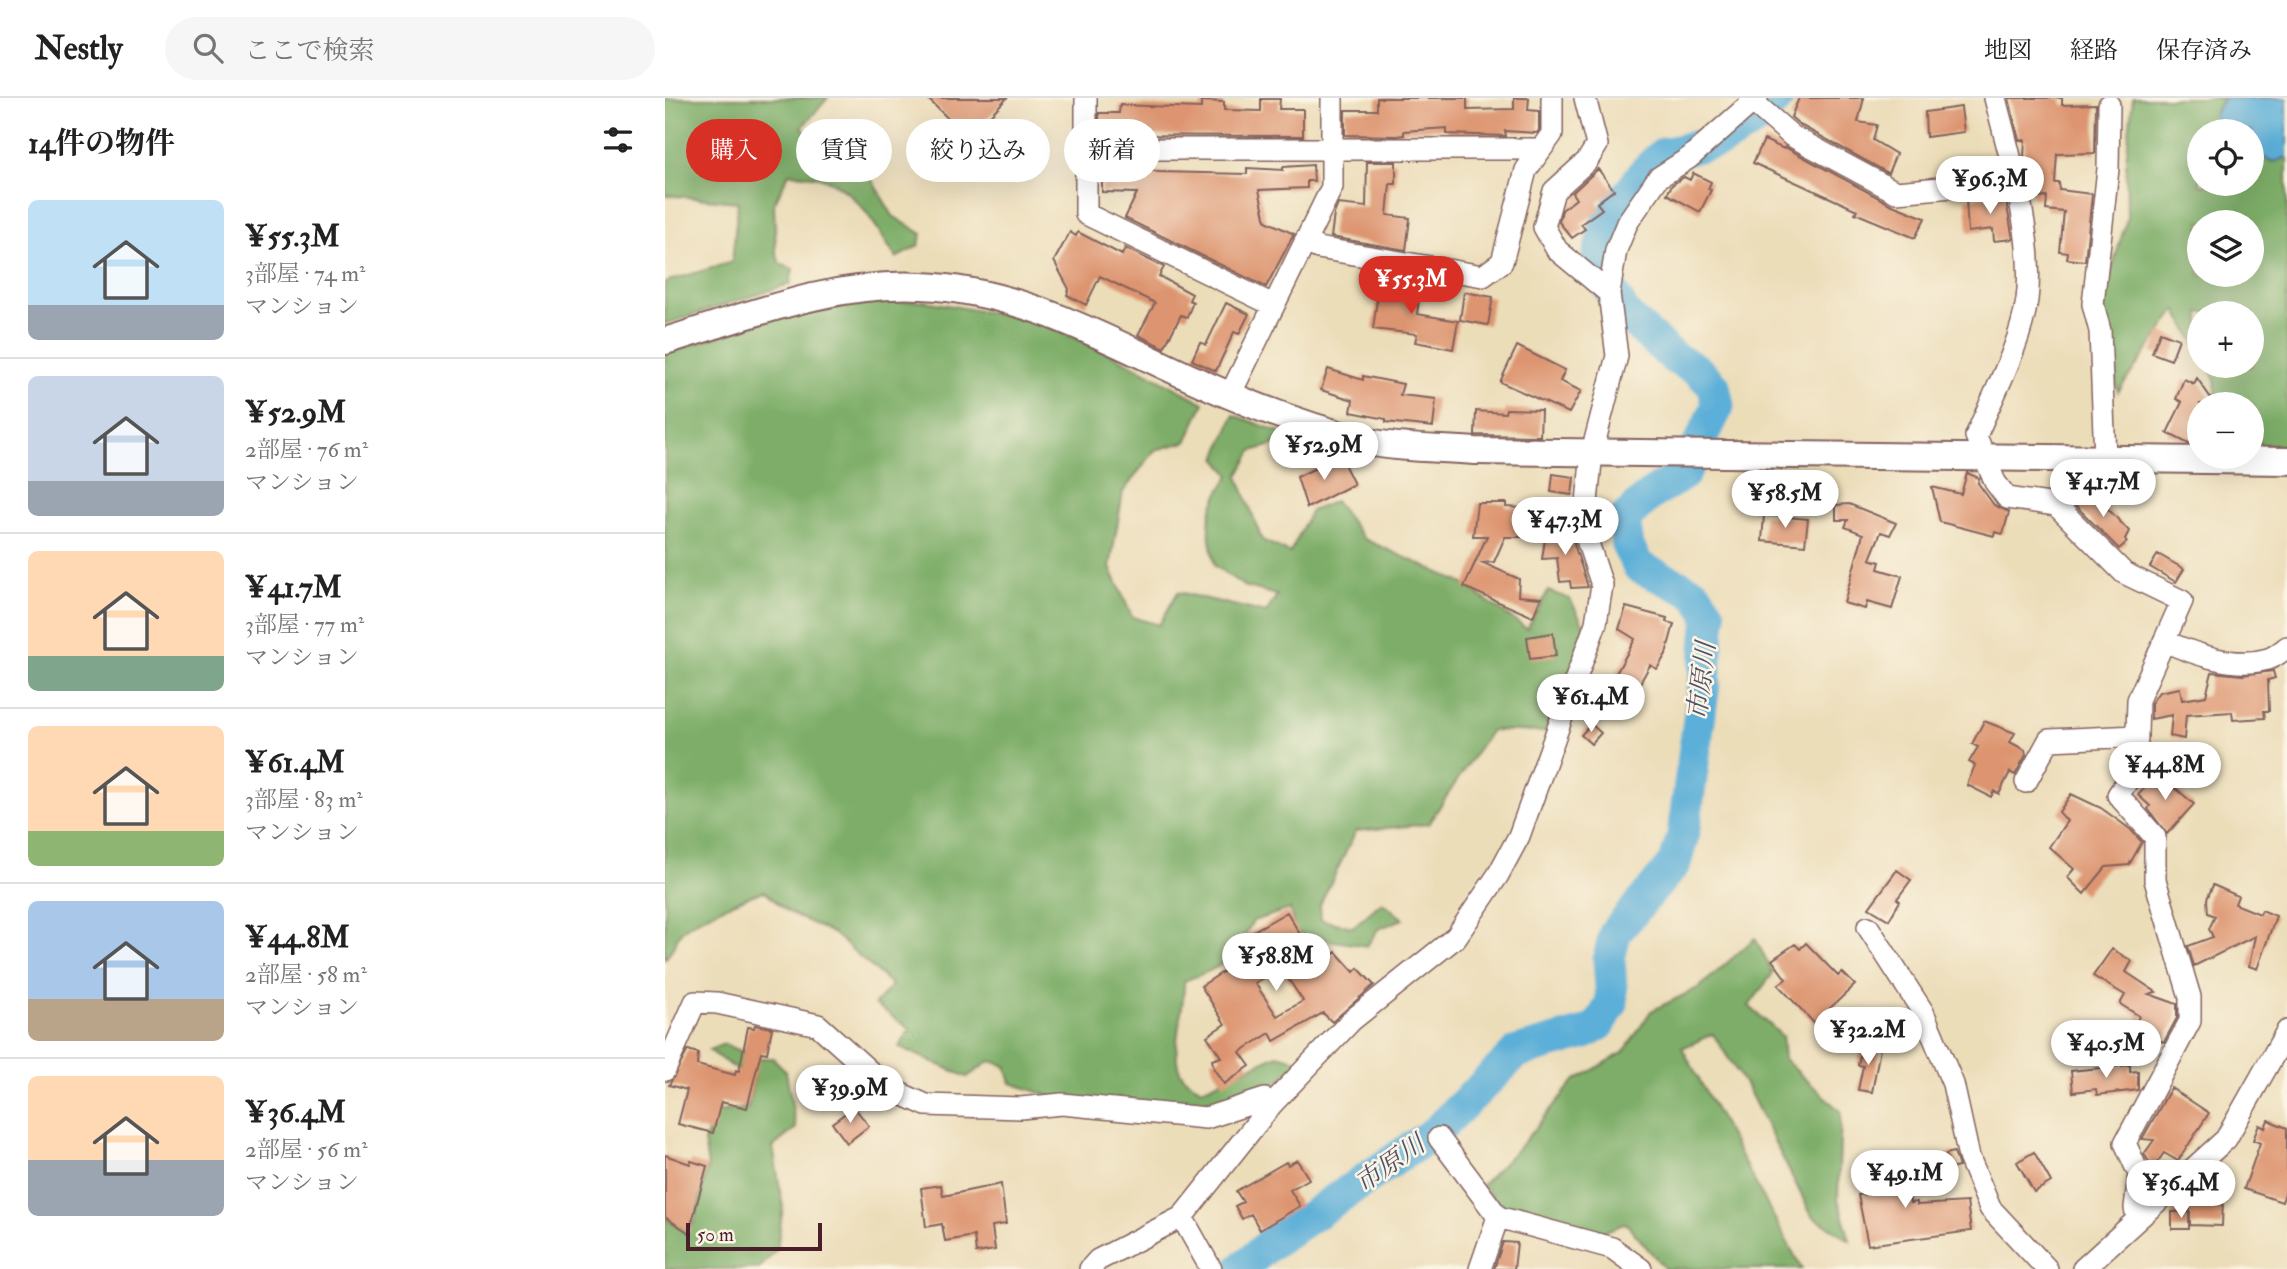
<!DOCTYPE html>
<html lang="ja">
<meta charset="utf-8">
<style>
body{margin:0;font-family:"IM FELL Double Pica","Noto Serif JP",serif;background:#f6f6f6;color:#222;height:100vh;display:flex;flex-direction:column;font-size:26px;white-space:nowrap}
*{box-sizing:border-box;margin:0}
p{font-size:23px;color:#767676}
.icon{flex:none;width:38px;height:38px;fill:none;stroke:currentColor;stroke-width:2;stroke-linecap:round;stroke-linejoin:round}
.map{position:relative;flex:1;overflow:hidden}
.panel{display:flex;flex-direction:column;background:#fff;width:665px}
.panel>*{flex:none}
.guide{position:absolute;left:21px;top:21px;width:665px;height:63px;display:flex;gap:14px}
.tools{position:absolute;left:1522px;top:21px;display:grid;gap:14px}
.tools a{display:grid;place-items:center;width:77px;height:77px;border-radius:50%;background:#fff;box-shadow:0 7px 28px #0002;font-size:35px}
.scale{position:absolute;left:21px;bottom:18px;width:136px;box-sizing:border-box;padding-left:7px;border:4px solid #4a1f2b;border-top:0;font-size:19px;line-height:24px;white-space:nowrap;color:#4a1f2b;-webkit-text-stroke:5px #fcf5e5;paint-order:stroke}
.price{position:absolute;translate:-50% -60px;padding:0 16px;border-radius:24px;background:#fff;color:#222;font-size:23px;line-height:46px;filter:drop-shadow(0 2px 4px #0008)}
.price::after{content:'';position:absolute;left:50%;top:42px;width:21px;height:16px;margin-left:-10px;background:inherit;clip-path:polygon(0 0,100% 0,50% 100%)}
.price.selected{background:#d93025;color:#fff}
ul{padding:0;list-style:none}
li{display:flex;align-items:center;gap:21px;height:175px;padding:0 28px}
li+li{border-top:2px solid #e0e0e0}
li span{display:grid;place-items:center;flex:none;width:196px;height:140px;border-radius:10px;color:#555}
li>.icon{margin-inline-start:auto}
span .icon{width:84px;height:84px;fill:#fffc;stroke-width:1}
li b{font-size:30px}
h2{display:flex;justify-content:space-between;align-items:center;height:84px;padding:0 28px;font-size:30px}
.pill{padding:0 24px;border-radius:32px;background:#fff;box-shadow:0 7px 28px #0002;font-size:24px;line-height:63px}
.pill.selected{background:#d93025;color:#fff}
header{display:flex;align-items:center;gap:42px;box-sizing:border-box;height:98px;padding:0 35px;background:#fff;border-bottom:2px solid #e0e0e0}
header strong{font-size:33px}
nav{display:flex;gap:38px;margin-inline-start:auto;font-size:24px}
.search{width:490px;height:63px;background:#f6f6f6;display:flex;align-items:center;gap:18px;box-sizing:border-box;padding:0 24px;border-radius:38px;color:#767676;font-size:26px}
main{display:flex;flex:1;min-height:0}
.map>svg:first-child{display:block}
.forest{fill:#7dad67;stroke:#646649;stroke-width:2;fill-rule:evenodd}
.water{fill:#5cafd8;stroke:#536782;stroke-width:2}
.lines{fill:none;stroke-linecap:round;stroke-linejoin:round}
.river{stroke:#5cafd8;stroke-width:33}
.building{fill:#dd9470;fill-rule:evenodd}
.minor-casing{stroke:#83625d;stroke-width:24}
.tertiary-casing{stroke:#83625d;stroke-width:30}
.minor{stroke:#fff;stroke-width:21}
.tertiary{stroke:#fff;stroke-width:26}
.labels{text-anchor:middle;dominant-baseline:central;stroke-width:5;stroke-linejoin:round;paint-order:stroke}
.water-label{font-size:26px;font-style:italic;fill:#505168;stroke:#fcf5e5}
</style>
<header>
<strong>Nestly</strong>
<div class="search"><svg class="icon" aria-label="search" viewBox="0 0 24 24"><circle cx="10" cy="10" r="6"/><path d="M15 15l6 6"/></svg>ここで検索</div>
<nav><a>地図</a><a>経路</a><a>保存済み</a></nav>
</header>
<main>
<section class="panel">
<h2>14件の物件<svg class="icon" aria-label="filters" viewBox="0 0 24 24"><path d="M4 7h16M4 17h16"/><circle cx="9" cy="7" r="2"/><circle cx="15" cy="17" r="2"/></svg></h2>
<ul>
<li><span style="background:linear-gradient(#bfe0f5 75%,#9aa5b1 0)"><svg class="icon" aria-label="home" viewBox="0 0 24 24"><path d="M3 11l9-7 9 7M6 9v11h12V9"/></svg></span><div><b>¥55.3M</b><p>3部屋 · 74 m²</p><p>マンション</p></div></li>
<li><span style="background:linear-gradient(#c9d6e8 75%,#9aa5b1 0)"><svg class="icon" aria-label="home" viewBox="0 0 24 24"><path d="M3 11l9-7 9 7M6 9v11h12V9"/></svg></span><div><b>¥52.9M</b><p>2部屋 · 76 m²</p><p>マンション</p></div></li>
<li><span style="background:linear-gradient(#ffd9b3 75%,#7fa58c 0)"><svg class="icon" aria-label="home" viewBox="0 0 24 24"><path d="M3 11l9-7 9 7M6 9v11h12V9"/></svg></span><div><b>¥41.7M</b><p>3部屋 · 77 m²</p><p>マンション</p></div></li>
<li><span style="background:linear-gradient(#ffd9b3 75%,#8fb573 0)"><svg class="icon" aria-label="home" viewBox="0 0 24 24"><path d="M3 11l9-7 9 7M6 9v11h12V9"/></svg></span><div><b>¥61.4M</b><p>3部屋 · 83 m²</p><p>マンション</p></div></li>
<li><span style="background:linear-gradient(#a9c7e8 70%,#b9a48a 0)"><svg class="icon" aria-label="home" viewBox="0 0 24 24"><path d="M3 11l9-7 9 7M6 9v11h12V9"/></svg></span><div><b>¥44.8M</b><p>2部屋 · 58 m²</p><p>マンション</p></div></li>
<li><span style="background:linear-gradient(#ffd9b3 60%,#9aa5b1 0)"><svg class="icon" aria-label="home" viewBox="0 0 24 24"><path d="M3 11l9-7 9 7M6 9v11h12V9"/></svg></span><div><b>¥36.4M</b><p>2部屋 · 56 m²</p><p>マンション</p></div></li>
</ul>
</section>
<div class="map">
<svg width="1622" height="1171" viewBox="0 0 1622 1171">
<rect width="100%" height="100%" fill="#fcf5e5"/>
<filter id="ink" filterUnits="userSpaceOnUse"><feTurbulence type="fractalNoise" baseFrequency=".0143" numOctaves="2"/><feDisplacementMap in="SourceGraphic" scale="14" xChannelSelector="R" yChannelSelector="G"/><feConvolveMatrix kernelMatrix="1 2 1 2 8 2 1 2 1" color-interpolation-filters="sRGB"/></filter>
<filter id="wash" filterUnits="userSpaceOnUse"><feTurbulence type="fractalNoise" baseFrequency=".00686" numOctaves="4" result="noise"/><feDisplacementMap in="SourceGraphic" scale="28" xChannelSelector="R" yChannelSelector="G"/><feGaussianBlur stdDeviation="1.57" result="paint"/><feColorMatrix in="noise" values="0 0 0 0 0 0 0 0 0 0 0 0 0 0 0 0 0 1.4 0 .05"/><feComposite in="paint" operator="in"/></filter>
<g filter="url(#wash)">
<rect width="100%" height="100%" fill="#ecddb9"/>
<path class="forest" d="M 0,0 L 163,0 L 137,29 C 153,45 166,65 190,63 L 195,76 L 205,79 L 228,118 L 257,136 L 253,148 L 231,160 C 213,132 192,91 157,80 C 147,77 134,77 124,75 L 109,106 L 111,154 L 115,166 L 128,171 L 125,186 L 0,226 L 0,184 L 67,164 L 73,104 L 0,97 Z
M 1468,0 L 1559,0 L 1549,16 L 1550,33 L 1535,33 L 1535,86 L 1587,86 L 1587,55 L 1608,64 L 1622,59 L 1622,348 L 1587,347 L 1587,306 L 1552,306 L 1550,281 L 1542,268 L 1587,268 L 1587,215 L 1535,215 L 1535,254 L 1511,212 L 1453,294 L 1436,208 L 1462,120 L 1461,61 ZM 1535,124 L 1587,124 L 1587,177 L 1535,177 Z
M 260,203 L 367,222 L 443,254 L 539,305 L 521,344 L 490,352 L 458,394 L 445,469 L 467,519 L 494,527 L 513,494 L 601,515 L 612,497 L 579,488 L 550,468 C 541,425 540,413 565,377 L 551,360 L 569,317 L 623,337 L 618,344 L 587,353 L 573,378 L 597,442 L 625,455 L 646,413 L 670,403 L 699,441 L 797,485 L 862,531 L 883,493 L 905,501 L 922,533 L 880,634 L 826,632 L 763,726 L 691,733 L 655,807 L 656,822 L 688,829 L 717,804 L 738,821 L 713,831 L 702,848 L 642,839 L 630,832 L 625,811 L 588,823 C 565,864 562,867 519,883 C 521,909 501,961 519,979 C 523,984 532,988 537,991 L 612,957 L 636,963 L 589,1004 L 542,1012 L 394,1001 L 346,985 L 341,968 L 325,963 L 302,979 L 234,949 L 245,931 L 210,906 L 227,887 L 169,836 L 123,814 L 99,793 C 81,799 29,820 17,833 C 10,841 8,853 0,861 L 0,255 L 131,214 L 201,205 Z
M 1090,840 L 1108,875 L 1084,908 L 1117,938 L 1119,961 L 1176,1014 L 1173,1101 L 1185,1142 L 1147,1118 L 1083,991 L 1048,936 L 1017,950 L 1137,1171 L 1000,1171 L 961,1125 L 928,1138 L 843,1117 L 817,1087 L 858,1045 L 909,983 L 959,954 L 986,913 L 1035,889 Z
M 59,946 L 92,960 L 108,960 L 121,973 L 131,1030 L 108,1049 L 118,1109 L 112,1151 L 94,1171 L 0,1171 L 0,1120 L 20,1133 L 29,1125 L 43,1068 L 39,1044 L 52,1014 L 83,1010 L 90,976 L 69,970 L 44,952 Z"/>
<path class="water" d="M 1559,0 L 1622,0 L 1622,59 L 1609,64 L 1587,55 L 1587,33 L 1550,33 L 1549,16 Z"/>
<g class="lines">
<path class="river" d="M 576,1171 L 605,1146 L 770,1034 L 852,954 L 920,935 L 934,927 L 947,905 L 944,861 L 950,835 L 1010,765 L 1018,737 L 1039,586 L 1045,517 L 1030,495 L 974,469 L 963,449 L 959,421 L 985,397 L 1019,376 L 1053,308 L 1049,288 L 1032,272 L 1009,260 L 961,217 L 931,168 L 941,127 L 980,73 L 998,56 L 1056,43 L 1088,24 L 1113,0"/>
</g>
<g id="blocks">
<path class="building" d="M 262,0 L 342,0 L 303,40 Z
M 712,0 L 802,0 L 802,12 L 849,11 L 849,0 L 864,0 L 863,12 L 874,13 L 874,32 L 872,35 L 840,33 L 841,38 L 782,36 L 782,30 L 739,33 L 739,37 L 731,38 L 680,37 L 680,12 L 712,12 Z
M 1134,0 L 1199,0 L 1193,24 L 1212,27 L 1208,42 L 1231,56 L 1223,75 L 1135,27 L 1126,19 Z
M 1344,0 L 1397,0 L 1397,7 L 1431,6 L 1430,55 L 1392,56 L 1390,85 L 1394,85 L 1395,92 L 1427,96 L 1420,163 L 1402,161 L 1403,155 L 1395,154 L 1399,114 L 1381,112 L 1382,99 L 1368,101 L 1359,59 L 1360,42 L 1354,42 Z
M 596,1 L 615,1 L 614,11 L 638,11 L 638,38 L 434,37 L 434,15 L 454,15 L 455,7 L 536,10 L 536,3 L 559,4 L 559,12 L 596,13 Z
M 1296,9 L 1299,34 L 1261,39 L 1260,14 Z
M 1099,42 L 1119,51 L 1120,49 L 1225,106 L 1260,120 L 1250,140 L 1190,115 L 1192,112 L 1088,65 Z
M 702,64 L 731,64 L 731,86 L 725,86 L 722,117 L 745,120 L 741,152 L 666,139 L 669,116 L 673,106 L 701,109 Z
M 648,67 L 649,83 L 642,83 L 642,90 L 594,92 L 601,123 L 629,136 L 601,189 L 460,120 L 472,95 L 437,94 L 437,74 L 441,72 L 486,69 L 486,72 L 493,74 L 582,76 L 582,70 L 618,72 L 618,69 Z
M 933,71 L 949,92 L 932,105 L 937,111 L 916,126 L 920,131 L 907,140 L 894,124 L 897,112 L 911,101 L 907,95 Z
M 1028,75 L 1046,84 L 1043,91 L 1046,92 L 1035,114 L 1002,96 L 1007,87 L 1019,79 L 1025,82 Z
M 1339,92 L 1348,141 L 1329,143 L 1328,131 L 1303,134 L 1301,101 L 1328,98 L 1328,95 Z
M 405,134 L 411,138 L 413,134 L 457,157 L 460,150 L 499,169 L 494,178 L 527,196 L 524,202 L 528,204 L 522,219 L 516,217 L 499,250 L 473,237 L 490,205 L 435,178 L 421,207 L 402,197 L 404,191 L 389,163 Z
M 733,183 L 756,186 L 752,216 L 793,223 L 788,251 L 750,244 L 752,236 L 708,231 L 714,187 L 733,189 Z
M 799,194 L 828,199 L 823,227 L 795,222 Z
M 561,205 L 584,216 L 574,236 L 569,234 L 551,273 L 527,262 L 535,244 L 541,247 Z
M 1495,234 L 1514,241 L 1506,262 L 1487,255 Z
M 852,248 L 900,272 L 895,283 L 916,293 L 904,315 L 835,284 Z
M 663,271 L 698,282 L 698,278 L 738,286 L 735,297 L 771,301 L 768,329 L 721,324 L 721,321 L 686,314 L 688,302 L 656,292 Z
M 1532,280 L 1550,306 L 1535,306 L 1535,346 L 1524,346 L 1502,335 L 1517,304 L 1511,301 L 1519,281 L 1529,286 Z
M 841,311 L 876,312 L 875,338 L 810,337 L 811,313 L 840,315 Z
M 675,358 L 689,386 L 642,410 L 632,379 Z
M 1302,375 L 1314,380 L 1313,385 L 1329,407 L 1344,414 L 1338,436 L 1330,434 L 1329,438 L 1275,424 L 1267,389 L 1296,396 Z
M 888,376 L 909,379 L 907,397 L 886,394 Z
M 1424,391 L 1464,433 L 1460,441 L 1462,444 L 1454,451 L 1410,407 Z
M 812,405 L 841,405 L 841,409 L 857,410 L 856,439 L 840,439 L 829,464 L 818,465 L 854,481 L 853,498 L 876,500 L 868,519 L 799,489 L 822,438 L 808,438 Z
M 1184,406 L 1231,425 L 1225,437 L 1216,434 L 1205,461 L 1215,464 L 1213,471 L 1237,478 L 1227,511 L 1202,504 L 1200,511 L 1179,505 L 1198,436 L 1180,429 L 1183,422 L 1171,422 L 1171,407 Z
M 1099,417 L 1143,421 L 1140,447 L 1097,443 Z
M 909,432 L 909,446 L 923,489 L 906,490 L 905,483 L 895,484 L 892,460 L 877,461 L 881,434 Z
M 1493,456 L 1519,471 L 1511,484 L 1485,469 Z
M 961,509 L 1002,520 L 1001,524 L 1009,526 L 1001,556 L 992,571 L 985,567 L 964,605 L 942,592 L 970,541 L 954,531 Z
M 888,535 L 891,558 L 865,561 L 862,539 Z
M 1608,573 L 1610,580 L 1603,582 L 1604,613 L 1599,613 L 1600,620 L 1568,622 L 1567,614 L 1521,617 L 1519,641 L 1505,638 L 1507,617 L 1486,621 L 1486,605 L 1494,594 L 1515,590 L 1517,602 L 1541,598 L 1547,574 L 1577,577 Z
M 1319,623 L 1350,635 L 1345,644 L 1360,652 L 1361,657 L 1350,677 L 1345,674 L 1334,696 L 1329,693 L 1326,699 L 1302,687 L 1310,667 L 1304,664 L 1313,649 L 1307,646 Z
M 926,626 L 936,635 L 926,646 L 916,637 Z
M 1493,675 L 1529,706 L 1502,736 L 1483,711 L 1485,708 L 1473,697 Z
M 1406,696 L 1436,710 L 1465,731 L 1477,744 L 1464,767 L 1441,769 L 1419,796 L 1402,779 L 1409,771 L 1384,749 L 1402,723 L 1394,714 Z
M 1232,772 L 1246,782 L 1232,801 L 1235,803 L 1224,822 L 1204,810 Z
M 1548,787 L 1573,798 L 1570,806 L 1595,816 L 1597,812 L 1611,818 L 1592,871 L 1584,868 L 1590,838 L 1529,868 L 1523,848 L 1548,839 L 1544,831 L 1550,818 L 1543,815 L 1542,801 Z
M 622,814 L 654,869 L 671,854 L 689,874 L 693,870 L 709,887 L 667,924 L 658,915 L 609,943 L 605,935 L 575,954 L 585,968 L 559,986 L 549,971 L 547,962 L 556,959 L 542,938 L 560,926 L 536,888 L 589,854 L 580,838 ZM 616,870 L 638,903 L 612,918 L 590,885 Z
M 1141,845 L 1173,878 L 1177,874 L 1190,887 L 1149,925 L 1113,887 L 1121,881 L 1107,862 L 1130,846 L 1135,851 Z
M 1447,851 L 1467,863 L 1461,874 L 1491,894 L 1484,896 L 1512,906 L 1512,920 L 1499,944 L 1468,933 L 1474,918 L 1455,906 L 1460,897 L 1428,878 Z
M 90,927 L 107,930 L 102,955 L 96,954 L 82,1010 L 56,1004 L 48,1035 L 13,1026 L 22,992 L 4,987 L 23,952 L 33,955 L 32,967 L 70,977 L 71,972 L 74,973 L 83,929 L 89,930 Z
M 1197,947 L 1215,951 L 1207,994 L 1193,992 L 1198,968 L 1193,967 Z
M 1465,967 L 1465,974 L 1473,973 L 1473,992 L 1432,997 L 1431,991 L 1408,994 L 1406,973 Z
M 199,987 L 207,998 L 196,1007 L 187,996 Z
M 1506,990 L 1544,1015 L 1513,1063 L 1499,1055 L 1488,1070 L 1479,1056 L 1489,1042 L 1477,1041 Z
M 189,1009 L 204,1028 L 182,1045 L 167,1025 Z
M 1603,1022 L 1622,1030 L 1622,1090 L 1617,1104 L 1579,1091 L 1595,1045 L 1588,1042 L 1594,1027 L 1600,1030 Z
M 1289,1054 L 1294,1069 L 1284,1071 L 1281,1056 Z
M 1369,1054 L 1386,1084 L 1369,1094 L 1352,1064 Z
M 0,1057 L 25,1066 L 26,1063 L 42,1068 L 24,1135 L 0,1119 Z
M 632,1062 L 644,1081 L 625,1092 L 635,1108 L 595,1132 L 586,1116 L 577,1121 L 570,1108 L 578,1104 L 571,1093 L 621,1064 L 623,1067 Z
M 1241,1067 L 1245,1105 L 1252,1104 L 1252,1107 L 1302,1104 L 1306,1133 L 1203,1147 L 1193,1097 L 1201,1096 L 1198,1072 Z
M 336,1086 L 341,1126 L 327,1128 L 330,1152 L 311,1155 L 309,1138 L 280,1143 L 277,1126 L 261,1129 L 256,1090 L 276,1087 L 278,1098 Z
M 1525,1100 L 1558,1101 L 1557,1128 L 1525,1127 Z
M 1507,1114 L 1524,1114 L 1524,1131 L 1507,1131 Z
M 838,1144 L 852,1145 L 849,1171 L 829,1171 Z"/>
</g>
</g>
<g filter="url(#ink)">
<use href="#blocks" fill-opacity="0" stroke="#83625d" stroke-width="2"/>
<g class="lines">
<defs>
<path id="minor" d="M 421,0 L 421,116 L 608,207
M 920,0 L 932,47 L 922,63 L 889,93 L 879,129 L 892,152 L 944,195
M 1330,0 C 1345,59 1370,142 1362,202 C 1355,249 1329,295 1311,338 L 1330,384 L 1342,400 L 1391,407 L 1459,475 L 1517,503 L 1473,602 L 1471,670 L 1453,697 L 1490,739 L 1490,782 L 1525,899 L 1525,923 L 1460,1045 L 1474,1076 L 1470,1110 L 1472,1120
M 1088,4 L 1127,38 L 1231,94 L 1309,87 L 1349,75
M 421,51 L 876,51
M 640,143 L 653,150 L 818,178 L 837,164 L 861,72 L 887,36 L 887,0
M 565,297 L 667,89 L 667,0
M 1440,361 L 1435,233 L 1428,206 L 1443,71 L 1444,7
M 1499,543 C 1530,556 1569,571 1603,561 C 1610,559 1617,553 1622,549
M 1361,684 L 1384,642 L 1472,638
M 1203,829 L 1258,914 L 1288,986 L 1304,1059 L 1325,1110 L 1382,1171
M 0,972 L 30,904 L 52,905 L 153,927 L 223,990 L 261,1007 L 356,1010 L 397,1006 L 541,1020 L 600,1001 L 607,1006
M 774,1040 L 833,1119 L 947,1150 L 976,1171
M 517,1119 L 546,1171
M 425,1171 L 433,1162 L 517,1119 L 607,1006 L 687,922 L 791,839 L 833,777 L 854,738 L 931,525 L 937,487 L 922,442 L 922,404 L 927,354 L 952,258 L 944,195 L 951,152 L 962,125 L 993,80 L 1024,60 L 1092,0
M 815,1171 L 833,1119
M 1418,1171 L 1561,1041 L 1622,933"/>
<path id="tertiary" d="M 0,243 C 83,218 169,183 257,188 C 370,193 463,255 564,297 C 607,315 654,332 699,343 C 735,351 774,350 810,353 L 1622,363"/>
</defs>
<use href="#minor" class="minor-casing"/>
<use href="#tertiary" class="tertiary-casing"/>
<use href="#minor" class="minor"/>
<use href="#tertiary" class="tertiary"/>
</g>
</g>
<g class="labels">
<g class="water-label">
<text transform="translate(1037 583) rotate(-83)">市原川</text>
<text transform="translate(725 1066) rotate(-35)">市原川</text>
</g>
</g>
</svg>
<div class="tools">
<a><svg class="icon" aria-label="locate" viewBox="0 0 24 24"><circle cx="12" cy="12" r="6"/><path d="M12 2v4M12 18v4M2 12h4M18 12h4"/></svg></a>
<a><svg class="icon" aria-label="layers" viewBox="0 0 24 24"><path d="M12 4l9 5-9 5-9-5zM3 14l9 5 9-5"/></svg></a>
<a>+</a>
<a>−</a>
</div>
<div class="scale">50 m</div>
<b class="price" style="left:1325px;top:118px">¥96.3M</b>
<b class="price selected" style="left:746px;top:218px">¥55.3M</b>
<b class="price" style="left:659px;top:384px">¥52.9M</b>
<b class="price" style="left:1438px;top:421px">¥41.7M</b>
<b class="price" style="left:1120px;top:432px">¥58.5M</b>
<b class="price" style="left:900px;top:459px">¥47.3M</b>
<b class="price" style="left:926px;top:636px">¥61.4M</b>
<b class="price" style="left:1500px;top:704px">¥44.8M</b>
<b class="price" style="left:611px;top:895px">¥58.8M</b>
<b class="price" style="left:1203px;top:969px">¥32.2M</b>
<b class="price" style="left:1441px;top:982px">¥40.5M</b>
<b class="price" style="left:185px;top:1027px">¥39.9M</b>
<b class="price" style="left:1240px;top:1112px">¥49.1M</b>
<b class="price" style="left:1516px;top:1122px">¥36.4M</b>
<div class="guide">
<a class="pill selected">購入</a>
<a class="pill">賃貸</a>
<a class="pill">絞り込み</a>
<a class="pill">新着</a>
</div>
</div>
</main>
